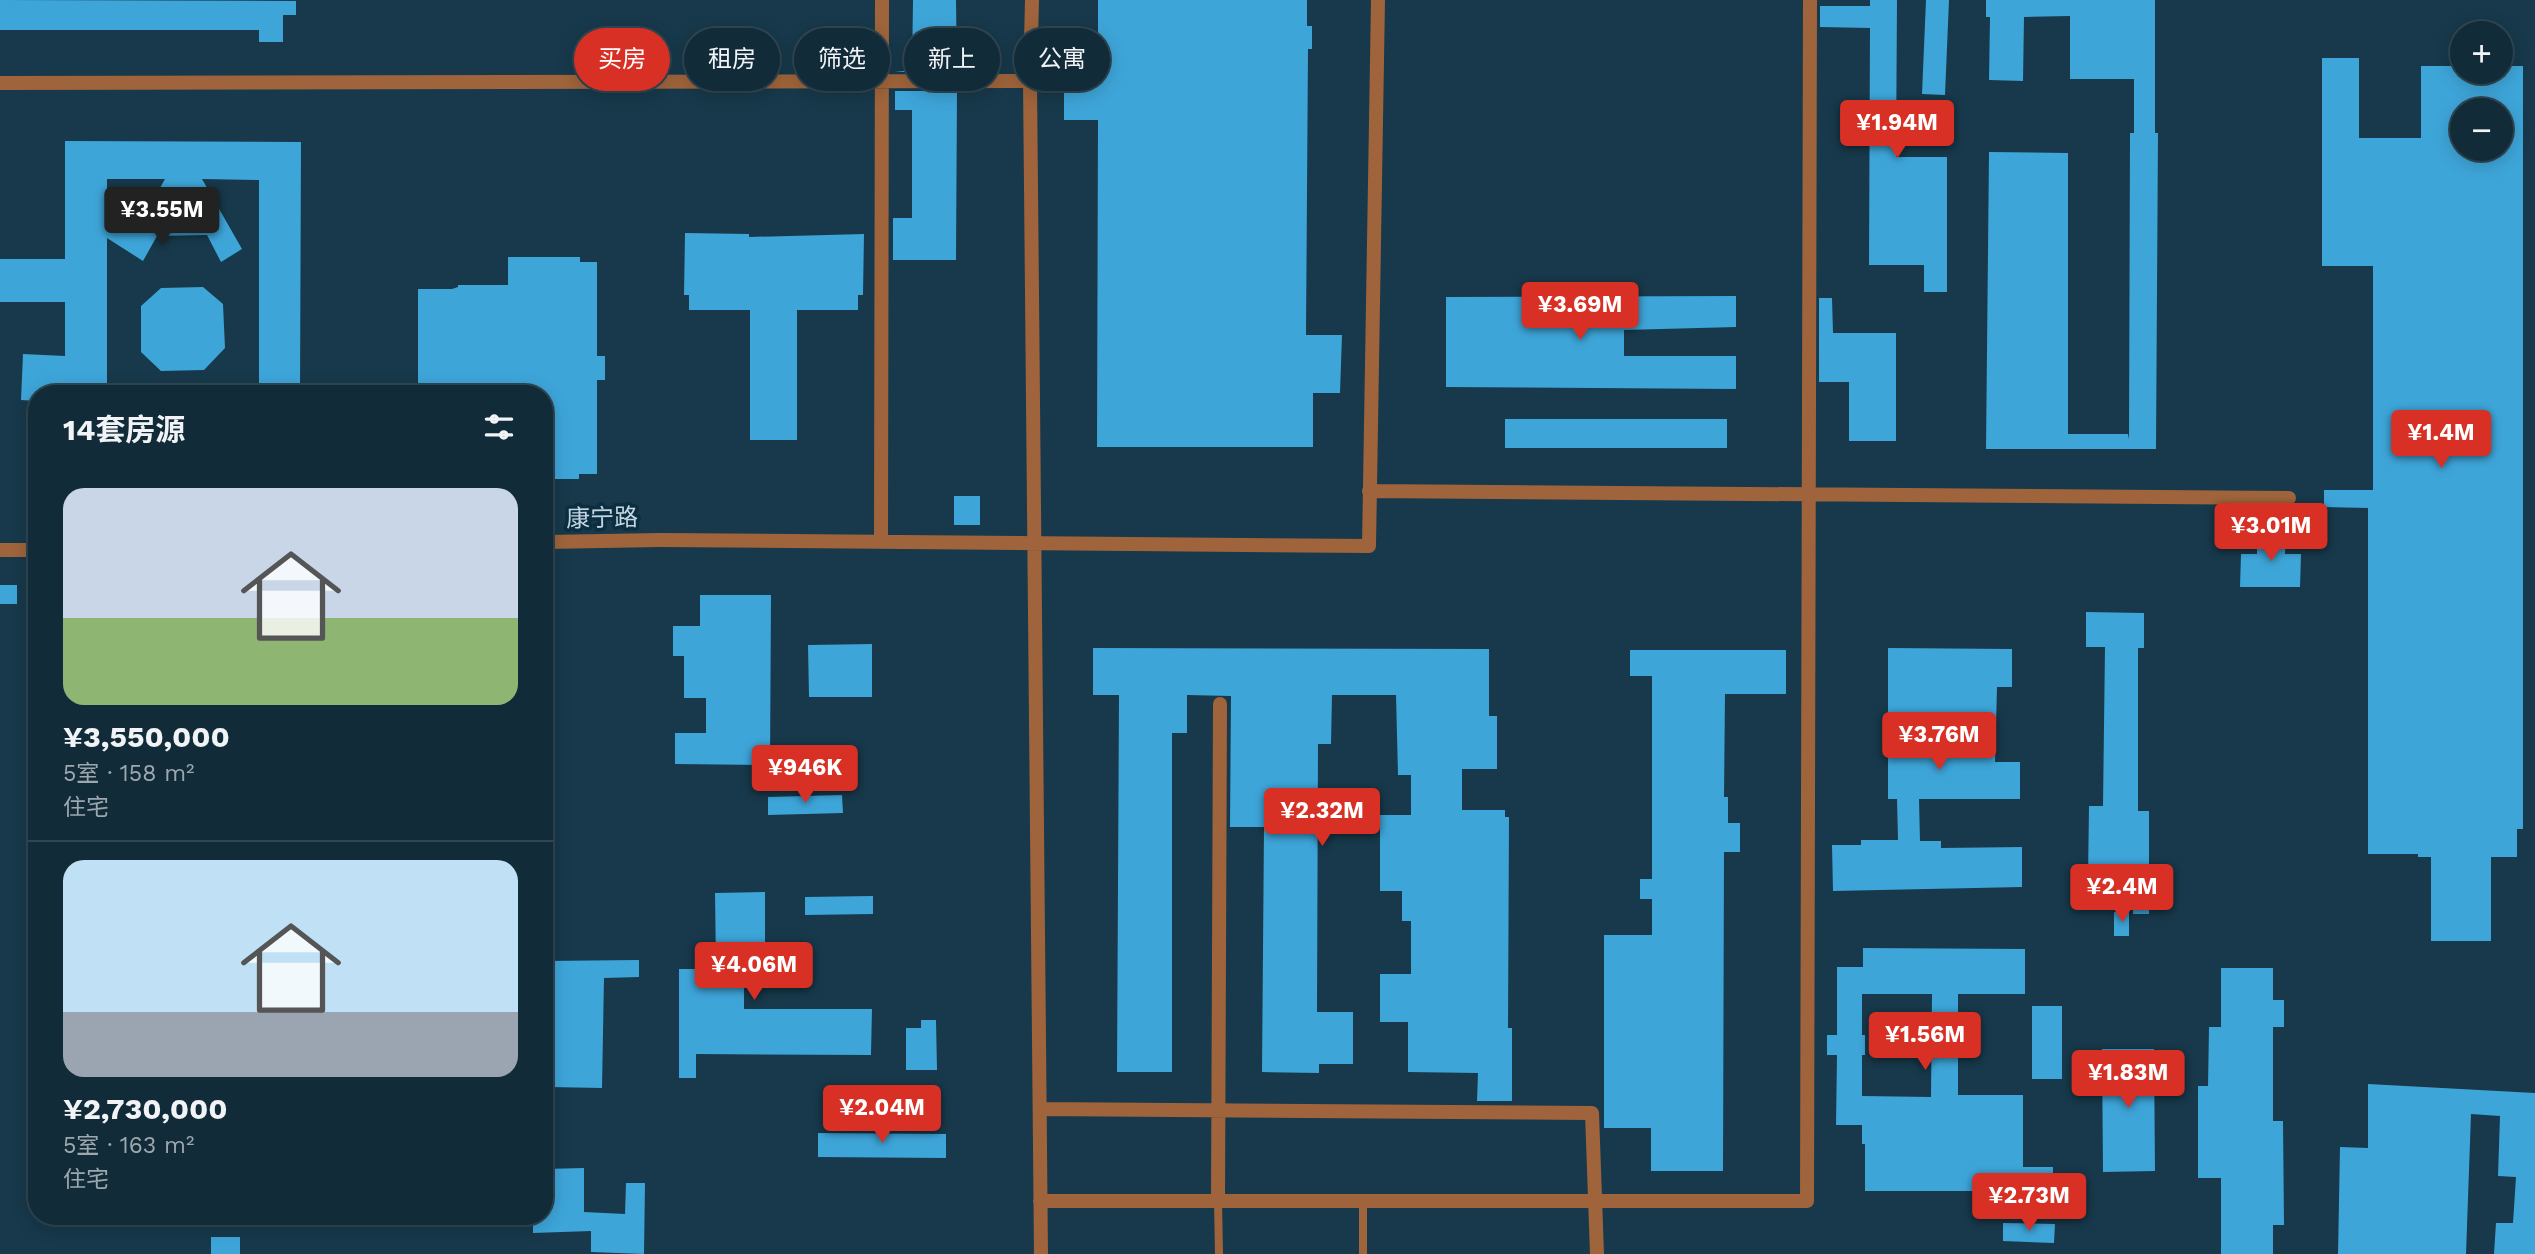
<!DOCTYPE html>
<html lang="zh">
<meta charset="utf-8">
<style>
body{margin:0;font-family:"Work Sans","Noto Sans SC",sans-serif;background:#1a3340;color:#f1f3f6;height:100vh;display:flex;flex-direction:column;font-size:26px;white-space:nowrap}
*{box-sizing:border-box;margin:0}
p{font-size:23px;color:#9ca7ae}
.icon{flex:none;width:38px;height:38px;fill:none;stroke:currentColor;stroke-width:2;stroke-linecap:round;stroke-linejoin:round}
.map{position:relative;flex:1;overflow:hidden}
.drawer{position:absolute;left:28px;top:385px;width:525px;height:840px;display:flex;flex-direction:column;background:#112b38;border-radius:28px;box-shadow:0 4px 18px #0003,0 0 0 2px #304753}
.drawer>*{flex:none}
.top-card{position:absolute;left:574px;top:28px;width:665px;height:63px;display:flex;gap:14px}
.buttons{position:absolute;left:2450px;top:21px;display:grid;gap:14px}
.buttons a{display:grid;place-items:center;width:63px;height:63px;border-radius:50%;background:#112b38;box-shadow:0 4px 18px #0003,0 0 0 2px #304753;font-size:35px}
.price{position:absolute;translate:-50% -60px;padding:0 16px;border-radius:7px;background:#d93025;color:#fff;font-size:23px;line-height:46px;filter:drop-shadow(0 2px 4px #0008)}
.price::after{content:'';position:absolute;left:50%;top:42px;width:21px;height:16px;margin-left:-10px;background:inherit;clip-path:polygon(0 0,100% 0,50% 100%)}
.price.active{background:#222;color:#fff}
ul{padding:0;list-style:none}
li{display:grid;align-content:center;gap:14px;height:371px;padding:0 35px}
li+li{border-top:2px solid #304753}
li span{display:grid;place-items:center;height:217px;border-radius:21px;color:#555}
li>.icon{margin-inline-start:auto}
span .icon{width:126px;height:126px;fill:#fffc;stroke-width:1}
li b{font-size:30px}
h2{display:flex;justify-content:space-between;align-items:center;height:84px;padding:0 35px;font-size:30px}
.chip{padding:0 24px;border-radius:32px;background:#112b38;box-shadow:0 4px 18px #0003,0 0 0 2px #304753;font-size:24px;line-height:63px}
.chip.active{background:#d93025;color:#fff}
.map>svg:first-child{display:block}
.building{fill:#3ea5d9;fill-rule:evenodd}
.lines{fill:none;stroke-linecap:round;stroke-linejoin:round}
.service{stroke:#9f643b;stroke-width:8}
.minor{stroke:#9f643b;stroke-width:14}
.tertiary{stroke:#9f643b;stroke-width:14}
.labels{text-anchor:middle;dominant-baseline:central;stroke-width:7;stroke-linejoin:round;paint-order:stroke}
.street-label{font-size:24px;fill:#c4d6e2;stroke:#0b2f41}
</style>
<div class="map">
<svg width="2535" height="1254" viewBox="0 0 2535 1254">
<rect width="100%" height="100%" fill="#17394b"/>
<path class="building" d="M 0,0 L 296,1 L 296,15 L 283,15 L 283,42 L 259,42 L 259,30 L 0,30 Z
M 913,0 L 956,0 L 957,72 L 895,72 L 912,70 Z
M 1098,0 L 1307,0 L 1307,26 L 1312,26 L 1312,49 L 1308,49 L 1306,335 L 1342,335 L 1340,393 L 1313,393 L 1313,447 L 1097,447 L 1098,120 L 1064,120 L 1064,62 L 1098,62 Z
M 1870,0 L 1897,0 L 1896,157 L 1947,157 L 1947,292 L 1924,292 L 1924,265 L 1869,265 L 1870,28 L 1820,27 L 1820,6 L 1870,6 Z
M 1926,0 L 1949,0 L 1945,95 L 1922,94 Z
M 1986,0 L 2155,0 L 2155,133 L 2158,133 L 2156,449 L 1986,449 L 1989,152 L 2068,153 L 2068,434 L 2128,434 L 2129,439 L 2130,133 L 2134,133 L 2134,79 L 2070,79 L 2070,16 L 2024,17 L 2023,81 L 1989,80 L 1990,17 L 1986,17 Z
M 2322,58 L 2359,58 L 2359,138 L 2421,138 L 2421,66 L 2462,66 L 2462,72 L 2501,72 L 2501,66 L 2523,66 L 2523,829 L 2517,829 L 2517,857 L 2491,857 L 2491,941 L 2431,941 L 2431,857 L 2418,857 L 2418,854 L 2368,854 L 2368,508 L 2324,507 L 2324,490 L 2373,490 L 2373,266 L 2322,266 ZM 2462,110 L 2501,110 L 2501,149 L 2462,149 Z
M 895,91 L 957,91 L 956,260 L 893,260 L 893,218 L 912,218 L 912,110 L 895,110 Z
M 65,141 L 301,142 L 300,394 L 259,394 L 259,180 L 202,179 L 242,249 L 221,262 L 207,235 L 157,236 L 143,261 L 107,238 L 107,394 L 37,394 L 37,401 L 21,400 L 23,354 L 65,356 L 65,302 L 0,302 L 0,259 L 65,259 ZM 107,179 L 165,179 L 143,218 L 107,218 Z
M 685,233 L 749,234 L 749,237 L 864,234 L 863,295 L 858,295 L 858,310 L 797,310 L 797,440 L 750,440 L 750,310 L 689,310 L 689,295 L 684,295 Z
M 508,257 L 580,257 L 580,262 L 597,262 L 597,356 L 605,356 L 605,380 L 597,380 L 597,474 L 579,474 L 579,479 L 544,479 L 544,394 L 418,394 L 418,289 L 452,289 L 458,287 L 458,285 L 508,285 Z
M 203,287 L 223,304 L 225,348 L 204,370 L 161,371 L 141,352 L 141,306 L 161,288 Z
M 1736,296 L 1736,327 L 1624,330 L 1624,356 L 1736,356 L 1736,389 L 1446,387 L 1446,297 Z
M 1819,298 L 1832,298 L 1833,333 L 1896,333 L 1896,441 L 1849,441 L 1849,382 L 1819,382 Z
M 1505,419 L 1727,419 L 1727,448 L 1505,448 Z
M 954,496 L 980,496 L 980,525 L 954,525 Z
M 2257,529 L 2286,529 L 2285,554 L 2301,554 L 2300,587 L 2240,587 L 2241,554 L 2257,554 Z
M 0,585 L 17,585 L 17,604 L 0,604 Z
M 700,595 L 771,595 L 770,765 L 675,764 L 675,733 L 706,733 L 706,698 L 684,698 L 684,656 L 673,656 L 673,626 L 700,626 Z
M 2086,612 L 2144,613 L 2144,648 L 2138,648 L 2138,811 L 2149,811 L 2149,914 L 2133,914 L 2133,878 L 2088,877 L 2089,806 L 2103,806 L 2105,647 L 2086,647 Z
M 872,644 L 872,697 L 809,697 L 808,645 Z
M 1093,648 L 1489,649 L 1489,716 L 1497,716 L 1497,769 L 1462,769 L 1462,810 L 1505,810 L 1505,817 L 1509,817 L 1508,1028 L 1512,1028 L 1512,1101 L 1477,1101 L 1478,1073 L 1408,1072 L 1408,1022 L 1380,1022 L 1380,974 L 1411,974 L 1411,921 L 1402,921 L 1402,891 L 1380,891 L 1380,815 L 1411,815 L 1411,775 L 1398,775 L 1396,695 L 1332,695 L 1331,744 L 1318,744 L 1317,1012 L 1353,1012 L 1353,1064 L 1319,1064 L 1319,1073 L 1262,1072 L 1264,827 L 1230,827 L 1231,696 L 1187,695 L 1187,733 L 1172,733 L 1172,1072 L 1117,1072 L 1119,695 L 1093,695 Z
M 1888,648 L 2012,649 L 2012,687 L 1997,687 L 1995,762 L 2020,762 L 2020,799 L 1919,799 L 1920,841 L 1941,841 L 1941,848 L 2022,847 L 2022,887 L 1833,891 L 1832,845 L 1861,845 L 1861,840 L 1898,840 L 1897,799 L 1888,799 Z
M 1630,650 L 1786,650 L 1786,694 L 1725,694 L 1724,797 L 1728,797 L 1728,823 L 1740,823 L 1740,852 L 1724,852 L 1723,1171 L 1651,1171 L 1651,1128 L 1604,1128 L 1604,935 L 1652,935 L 1652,899 L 1640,899 L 1640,879 L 1652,879 L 1652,676 L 1630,676 Z
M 842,795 L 843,813 L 768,815 L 768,797 Z
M 765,892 L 765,955 L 744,955 L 744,1009 L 872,1009 L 871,1055 L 696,1054 L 696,1078 L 679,1078 L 679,969 L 711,969 L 711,966 L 716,966 L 715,893 Z
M 873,896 L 873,914 L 805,915 L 805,897 Z
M 2114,912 L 2129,912 L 2129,936 L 2114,936 Z
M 1863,948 L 2025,949 L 2025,994 L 1958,994 L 1958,1095 L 2023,1095 L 2023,1167 L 2053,1167 L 2053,1185 L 2018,1184 L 2018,1191 L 1865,1191 L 1865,1144 L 1862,1144 L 1862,1125 L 1836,1125 L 1837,1055 L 1827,1055 L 1827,1035 L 1837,1035 L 1837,967 L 1863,967 ZM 1862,994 L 1932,994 L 1931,1097 L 1862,1096 L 1862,1055 L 1865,1055 L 1865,1035 L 1862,1035 Z
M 639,960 L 639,977 L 604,978 L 602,1088 L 550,1087 L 552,978 L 544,978 L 544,961 Z
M 2221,968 L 2273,968 L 2273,1000 L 2284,1000 L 2284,1027 L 2273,1027 L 2273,1121 L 2283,1121 L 2284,1225 L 2273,1225 L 2273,1254 L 2221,1254 L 2221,1178 L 2198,1178 L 2198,1086 L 2208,1086 L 2209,1027 L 2221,1027 Z
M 2032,1006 L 2062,1006 L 2062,1079 L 2032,1079 Z
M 921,1020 L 936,1020 L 937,1070 L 906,1070 L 906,1028 L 921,1028 Z
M 2102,1049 L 2154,1049 L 2155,1171 L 2103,1172 Z
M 2368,1084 L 2535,1093 L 2535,1254 L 2494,1254 L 2496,1223 L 2513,1223 L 2516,1177 L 2498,1176 L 2500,1116 L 2471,1114 L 2466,1254 L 2338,1254 L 2340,1147 L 2368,1148 Z
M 818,1133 L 946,1134 L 946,1158 L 818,1157 Z
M 584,1168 L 584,1212 L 625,1214 L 626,1183 L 645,1183 L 644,1254 L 591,1252 L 591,1231 L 533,1233 L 533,1216 L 544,1216 L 544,1169 Z
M 2003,1223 L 2055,1224 L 2054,1243 L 2003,1241 Z
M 211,1237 L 240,1237 L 240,1254 L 211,1254 Z"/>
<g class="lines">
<path class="service" d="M 1218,1201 L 1219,1254
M 1363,1201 L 1363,1254"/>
<path class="minor" d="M 1032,0 L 1030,81 L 1041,1254
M 0,83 L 1030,81
M 1369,491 L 2289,498
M 661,540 L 1369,546 L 1378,0
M 881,542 L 882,0
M 1040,1109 L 1592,1113 L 1597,1254
M 1040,1201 L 1807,1201 L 1810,0
M 1218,1201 L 1220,704"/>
<path class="tertiary" d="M 544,542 L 661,540
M 0,550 L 37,550"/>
</g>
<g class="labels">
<g class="street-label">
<text transform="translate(602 518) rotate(-1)">康宁路</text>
</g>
</g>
</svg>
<div class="buttons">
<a>+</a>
<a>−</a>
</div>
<b class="price" style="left:1897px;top:160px">¥1.94M</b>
<b class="price active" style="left:162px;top:247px">¥3.55M</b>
<b class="price" style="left:1580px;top:342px">¥3.69M</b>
<b class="price" style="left:2441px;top:470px">¥1.4M</b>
<b class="price" style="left:2271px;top:563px">¥3.01M</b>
<b class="price" style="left:1939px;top:772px">¥3.76M</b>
<b class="price" style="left:805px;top:805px">¥946K</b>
<b class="price" style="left:1322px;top:848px">¥2.32M</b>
<b class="price" style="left:2122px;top:924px">¥2.4M</b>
<b class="price" style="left:754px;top:1002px">¥4.06M</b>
<b class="price" style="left:1925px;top:1072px">¥1.56M</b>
<b class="price" style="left:2128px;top:1110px">¥1.83M</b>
<b class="price" style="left:882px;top:1145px">¥2.04M</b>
<b class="price" style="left:2029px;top:1233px">¥2.73M</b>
<div class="top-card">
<a class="chip active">买房</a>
<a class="chip">租房</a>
<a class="chip">筛选</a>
<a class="chip">新上</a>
<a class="chip">公寓</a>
</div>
<section class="drawer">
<h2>14套房源<svg class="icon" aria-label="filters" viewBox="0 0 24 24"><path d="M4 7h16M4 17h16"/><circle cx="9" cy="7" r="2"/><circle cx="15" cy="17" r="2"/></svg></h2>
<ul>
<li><span style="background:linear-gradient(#c9d6e8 60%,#8fb573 0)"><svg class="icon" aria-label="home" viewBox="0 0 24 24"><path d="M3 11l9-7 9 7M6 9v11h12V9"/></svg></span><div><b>¥3,550,000</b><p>5室 · 158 m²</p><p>住宅</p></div></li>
<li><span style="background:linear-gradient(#bfe0f5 70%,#9aa5b1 0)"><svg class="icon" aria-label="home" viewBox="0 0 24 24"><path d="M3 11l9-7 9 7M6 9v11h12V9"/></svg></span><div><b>¥2,730,000</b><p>5室 · 163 m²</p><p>住宅</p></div></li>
</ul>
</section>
</div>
